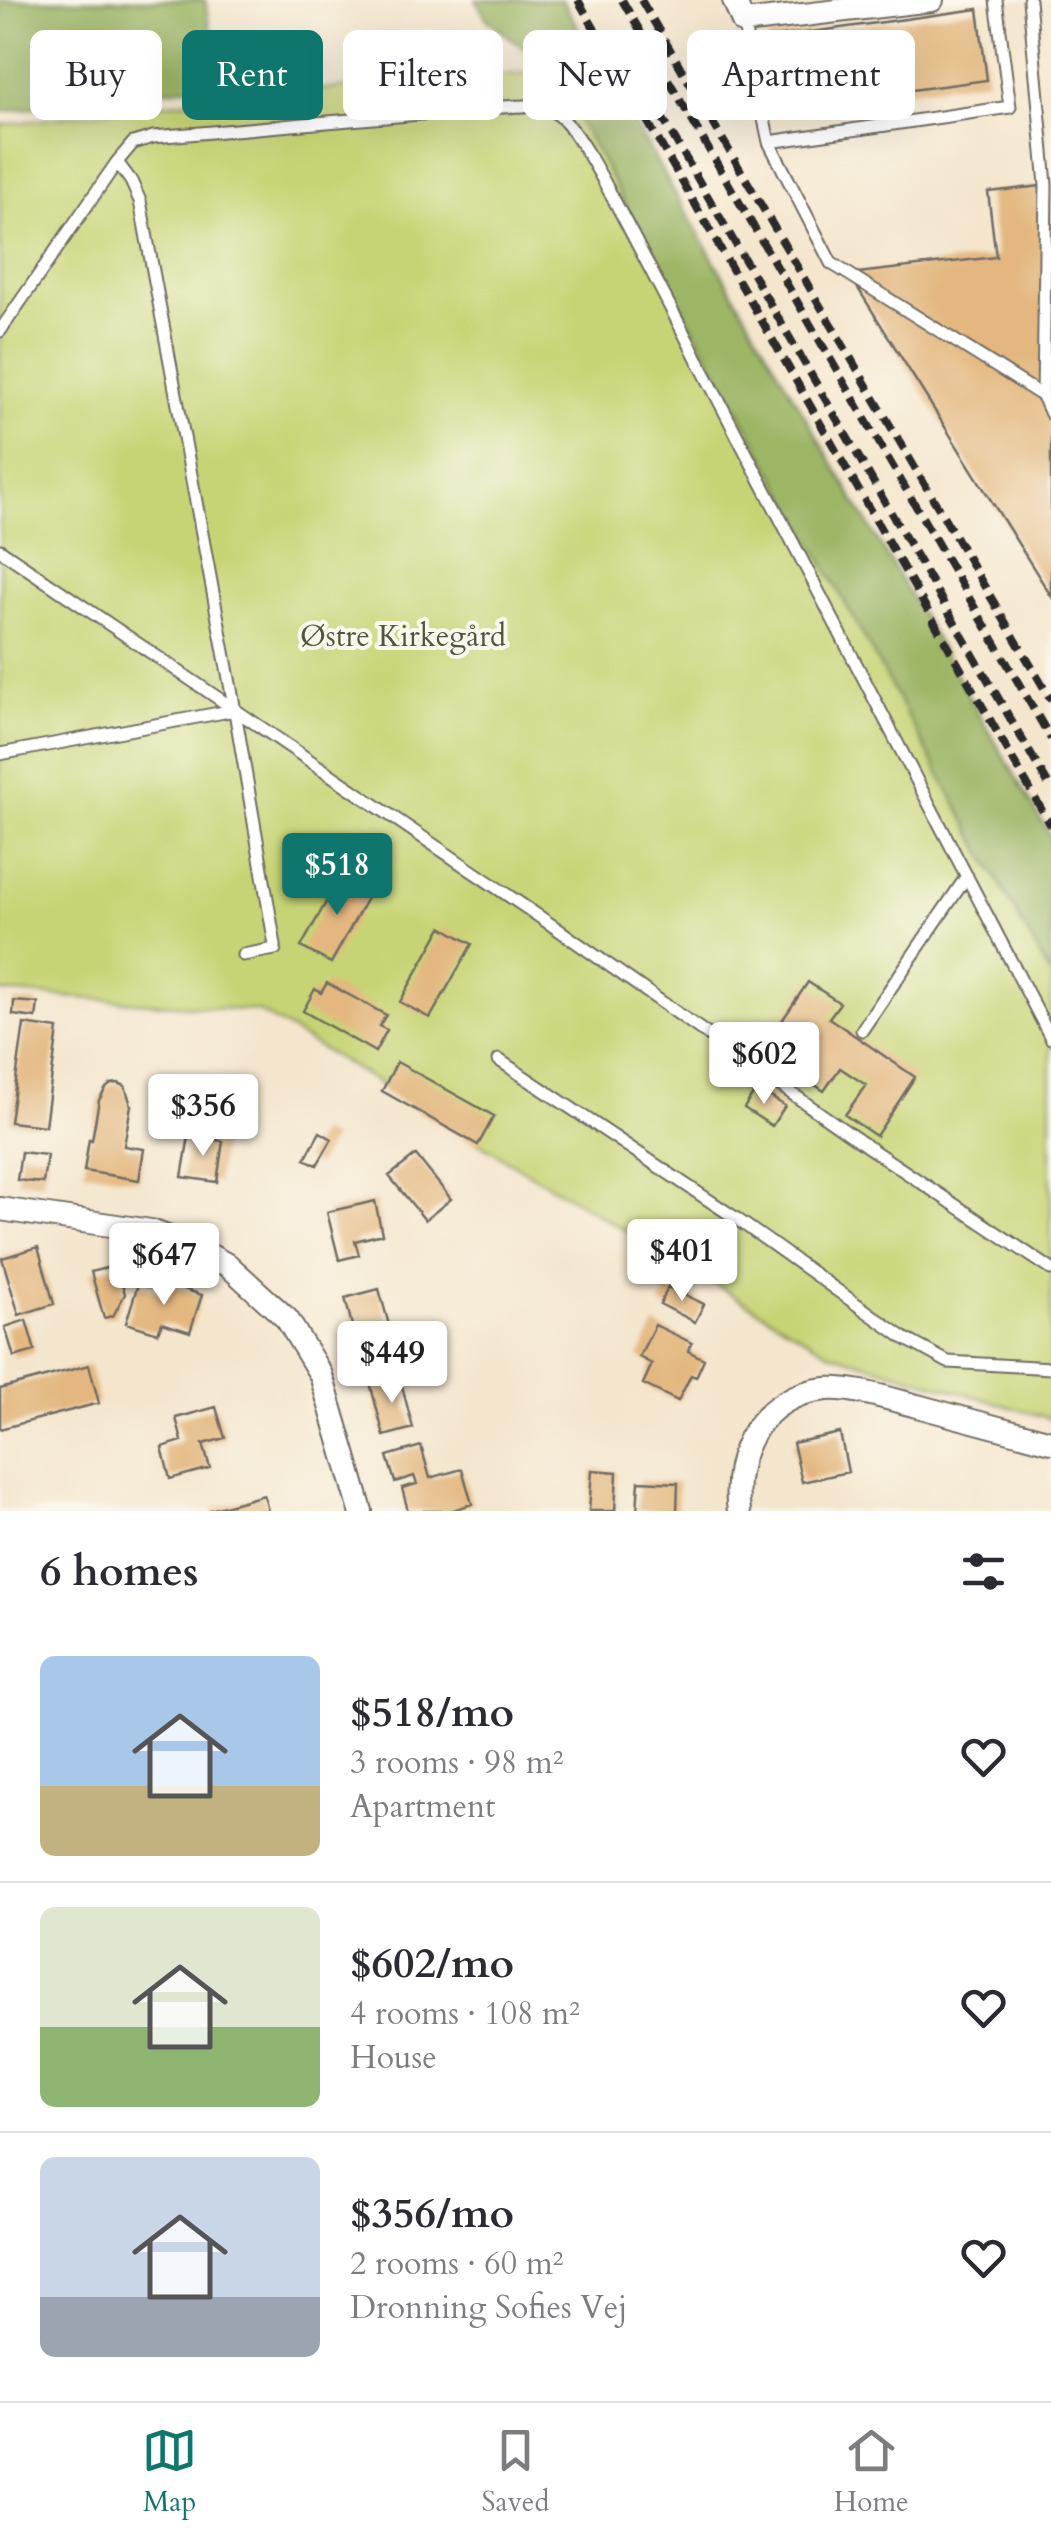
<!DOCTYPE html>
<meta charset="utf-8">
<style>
body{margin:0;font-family:Cardo,serif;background:#f2f2f3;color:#2b2b33;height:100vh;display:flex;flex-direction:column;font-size:38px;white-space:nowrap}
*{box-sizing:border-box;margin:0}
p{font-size:32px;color:#7c7c81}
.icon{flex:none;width:55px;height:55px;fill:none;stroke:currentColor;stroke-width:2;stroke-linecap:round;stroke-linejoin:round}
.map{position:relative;height:1511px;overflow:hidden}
.drawer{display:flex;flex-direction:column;background:#fff;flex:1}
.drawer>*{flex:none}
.hud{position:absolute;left:30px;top:30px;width:992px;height:90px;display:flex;gap:20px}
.price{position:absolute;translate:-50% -85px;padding:0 22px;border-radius:10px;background:#fff;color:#222;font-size:32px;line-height:65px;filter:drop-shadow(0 2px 5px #0008)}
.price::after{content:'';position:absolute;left:50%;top:60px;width:30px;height:22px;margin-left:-15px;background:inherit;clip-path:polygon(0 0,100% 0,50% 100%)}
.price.current{background:#0f766e;color:#fff}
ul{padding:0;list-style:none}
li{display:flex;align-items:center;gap:30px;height:250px;padding:0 40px}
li+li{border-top:2px solid #e1e1e2}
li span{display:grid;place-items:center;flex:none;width:280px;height:200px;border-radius:15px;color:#555}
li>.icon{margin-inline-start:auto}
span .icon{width:120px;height:120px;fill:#fffc;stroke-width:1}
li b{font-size:42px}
h2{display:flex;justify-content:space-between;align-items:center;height:120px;padding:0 40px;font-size:42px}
.pill{padding:0 35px;border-radius:15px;background:#fff;box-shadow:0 10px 40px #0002;font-size:35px;line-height:90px}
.pill.current{background:#0f766e;color:#fff}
.tab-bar{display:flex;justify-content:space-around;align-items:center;height:140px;border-top:2px solid #e1e1e2;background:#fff;font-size:28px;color:#7c7c81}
.tab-bar a{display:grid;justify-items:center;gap:5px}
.tab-bar .current{color:#0f766e}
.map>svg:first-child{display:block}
.green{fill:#c7d475;stroke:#798050;stroke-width:2.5}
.forest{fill:#9db666;stroke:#647048;stroke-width:2.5}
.building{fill:#e3b77f}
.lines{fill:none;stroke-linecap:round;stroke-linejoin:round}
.lane-casing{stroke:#716c64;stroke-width:15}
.street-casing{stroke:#716c64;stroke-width:26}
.lane{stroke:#fff;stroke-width:11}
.street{stroke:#fff;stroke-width:22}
.rail{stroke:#2b2b2b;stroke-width:8;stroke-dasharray:15 8;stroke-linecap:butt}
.labels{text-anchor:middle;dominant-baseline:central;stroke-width:8;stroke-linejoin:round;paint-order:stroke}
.park-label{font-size:30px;fill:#52553e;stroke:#fbf7ec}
</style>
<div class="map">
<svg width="1051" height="1511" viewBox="0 0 1051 1511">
<rect width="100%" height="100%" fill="#fbf7ec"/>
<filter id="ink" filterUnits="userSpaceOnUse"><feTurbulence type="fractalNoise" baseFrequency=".01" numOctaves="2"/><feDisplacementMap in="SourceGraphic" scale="20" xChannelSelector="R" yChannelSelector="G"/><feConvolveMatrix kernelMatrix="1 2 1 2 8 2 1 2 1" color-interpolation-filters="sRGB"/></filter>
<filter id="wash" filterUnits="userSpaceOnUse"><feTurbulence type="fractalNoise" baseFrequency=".0048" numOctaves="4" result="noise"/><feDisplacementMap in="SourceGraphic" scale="40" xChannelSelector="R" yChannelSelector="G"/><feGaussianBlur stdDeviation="2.25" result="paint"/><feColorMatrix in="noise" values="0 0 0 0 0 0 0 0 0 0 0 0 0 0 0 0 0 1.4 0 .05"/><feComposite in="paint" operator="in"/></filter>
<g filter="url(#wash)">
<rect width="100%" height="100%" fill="#f4e6cd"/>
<path class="green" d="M 552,71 L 1051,976 L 1051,1419 L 830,1353 L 258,1011 L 0,992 L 0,125 L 202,99 Z"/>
<path class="forest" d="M 0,0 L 205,0 L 219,83 L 0,112 Z
M 476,0 L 562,0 L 1051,837 L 1051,976 L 552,71 L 487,19 Z"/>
<g id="blocks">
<path class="building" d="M 978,9 L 987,80 L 777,108 L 768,38 Z
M 1051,185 L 1051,596 L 849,274 L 996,257 L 988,192 Z
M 343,872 L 372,889 L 331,963 L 301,947 Z
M 442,927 L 472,944 L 430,1018 L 400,1002 Z
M 808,982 L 840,1003 L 829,1018 L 915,1077 L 876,1136 L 845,1115 L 866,1085 L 840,1068 L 824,1091 L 794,1071 L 790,1077 L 759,1055 Z
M 327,983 L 386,1015 L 379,1026 L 387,1030 L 375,1052 L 303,1011 L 315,989 L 321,993 Z
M 14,1001 L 38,1003 L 36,1018 L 13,1015 Z
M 24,1024 L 58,1029 L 45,1126 L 10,1122 Z
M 397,1062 L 494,1116 L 478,1145 L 382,1091 Z
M 118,1083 L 125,1086 L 131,1105 L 124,1146 L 144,1149 L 139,1180 L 84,1171 L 89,1139 L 92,1140 L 99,1100 L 106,1088 L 111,1084 Z
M 757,1088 L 785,1106 L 772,1126 L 744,1108 Z
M 320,1132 L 332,1139 L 317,1165 L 305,1159 Z
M 189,1136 L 223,1141 L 217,1182 L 182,1177 Z
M 21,1152 L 47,1155 L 43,1183 L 17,1180 Z
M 416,1155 L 451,1199 L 425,1220 L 389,1176 Z
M 375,1201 L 382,1234 L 355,1241 L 359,1255 L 339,1260 L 327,1212 Z
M 38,1247 L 54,1304 L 19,1315 L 2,1258 Z
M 117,1265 L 125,1294 L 113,1316 L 104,1318 L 91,1272 Z
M 138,1284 L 166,1293 L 169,1284 L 202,1295 L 190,1332 L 162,1323 L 158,1333 L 126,1323 Z
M 668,1287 L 704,1304 L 695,1322 L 660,1304 Z
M 379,1289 L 396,1350 L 361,1360 L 345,1298 Z
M 26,1320 L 35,1351 L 14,1357 L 5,1327 Z
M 655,1325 L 692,1343 L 688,1351 L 704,1359 L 696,1377 L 691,1375 L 678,1401 L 643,1384 L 652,1364 L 639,1357 Z
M 89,1365 L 99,1403 L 0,1429 L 0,1389 Z
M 399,1375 L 413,1428 L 384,1436 L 370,1383 Z
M 216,1407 L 225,1438 L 203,1444 L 210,1468 L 170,1479 L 162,1447 L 182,1441 L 176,1418 Z
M 840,1433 L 848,1472 L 802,1482 L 793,1443 Z
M 421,1446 L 430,1478 L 462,1469 L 472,1504 L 450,1511 L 408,1511 L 402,1488 L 417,1484 L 414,1476 L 395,1482 L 387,1456 Z
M 592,1470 L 617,1472 L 615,1511 L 589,1511 Z
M 639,1481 L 678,1483 L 677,1511 L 637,1511 Z
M 264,1495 L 268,1511 L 210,1511 L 210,1510 Z"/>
</g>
</g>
<g filter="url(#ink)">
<use href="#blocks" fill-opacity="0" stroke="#716c64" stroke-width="2.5"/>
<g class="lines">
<defs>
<path id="lane" d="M 1029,0 L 1046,185 L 1043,396 L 1051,414
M 743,22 L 769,142 L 831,263 L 1043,396
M 769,142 L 1010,107 L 996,0
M 117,162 L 131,181 L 140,201 L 233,700 L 275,945 L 275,949 L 243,955
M 0,331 L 117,162 L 133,143 L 153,137 L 490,108 C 511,107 535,102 554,112 C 577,124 616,205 631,232 L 1051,1038
M 0,550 L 556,928 L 871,1149 L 1051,1269
M 0,754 L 235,710
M 862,1030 L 967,876
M 499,1060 L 734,1217 L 904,1338 L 948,1362 L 1051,1368"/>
<path id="street" d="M 734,0 L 743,22 L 932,0
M 0,1209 L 151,1231 L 196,1248 L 229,1266 L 287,1319 L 321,1375 L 361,1511
M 739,1511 C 730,1452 762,1395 826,1389 C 853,1387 890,1399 917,1406 C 961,1418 1006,1430 1051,1442"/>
</defs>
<use href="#lane" class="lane-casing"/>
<use href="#street" class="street-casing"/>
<use href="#lane" class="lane"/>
<use href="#street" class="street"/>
<path class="rail" d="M 578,0 L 1051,826
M 622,0 L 1051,739
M 641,0 L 1051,700
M 637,74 L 1051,789"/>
</g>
</g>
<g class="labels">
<g class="park-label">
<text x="403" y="636">Østre Kirkegård</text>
</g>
</g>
</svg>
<b class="price current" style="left:337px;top:918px">$518</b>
<b class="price" style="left:764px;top:1107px">$602</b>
<b class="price" style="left:203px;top:1159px">$356</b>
<b class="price" style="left:682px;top:1304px">$401</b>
<b class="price" style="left:164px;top:1308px">$647</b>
<b class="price" style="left:392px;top:1406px">$449</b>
<div class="hud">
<a class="pill">Buy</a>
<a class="pill current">Rent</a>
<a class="pill">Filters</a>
<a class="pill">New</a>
<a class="pill">Apartment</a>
</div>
</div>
<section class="drawer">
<h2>6 homes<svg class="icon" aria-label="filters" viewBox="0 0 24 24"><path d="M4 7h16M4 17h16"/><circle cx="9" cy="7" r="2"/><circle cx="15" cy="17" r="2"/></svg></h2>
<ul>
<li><span style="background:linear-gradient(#a9c7e8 65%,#c2b280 0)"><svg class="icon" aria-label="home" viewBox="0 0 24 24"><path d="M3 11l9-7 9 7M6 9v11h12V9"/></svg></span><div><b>$518/mo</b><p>3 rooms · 98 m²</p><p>Apartment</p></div><svg class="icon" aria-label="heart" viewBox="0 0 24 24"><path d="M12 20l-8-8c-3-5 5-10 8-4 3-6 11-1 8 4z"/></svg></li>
<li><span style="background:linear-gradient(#dfe7d0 60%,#8fb573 0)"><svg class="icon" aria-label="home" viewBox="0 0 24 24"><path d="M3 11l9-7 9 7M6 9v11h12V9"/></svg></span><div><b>$602/mo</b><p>4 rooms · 108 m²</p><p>House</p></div><svg class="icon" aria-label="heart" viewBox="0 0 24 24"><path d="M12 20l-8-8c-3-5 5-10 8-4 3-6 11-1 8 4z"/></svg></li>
<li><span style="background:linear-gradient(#c9d6e8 70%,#9aa5b1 0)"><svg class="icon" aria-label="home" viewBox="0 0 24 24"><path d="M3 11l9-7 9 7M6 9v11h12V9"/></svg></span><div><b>$356/mo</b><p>2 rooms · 60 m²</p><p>Dronning Sofies Vej</p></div><svg class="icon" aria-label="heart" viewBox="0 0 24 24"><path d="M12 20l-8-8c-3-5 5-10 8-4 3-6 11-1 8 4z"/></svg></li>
</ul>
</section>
<nav class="tab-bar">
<a class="current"><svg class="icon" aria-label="map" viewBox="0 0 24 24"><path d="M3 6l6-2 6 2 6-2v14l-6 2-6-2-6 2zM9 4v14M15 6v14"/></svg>Map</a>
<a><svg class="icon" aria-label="saved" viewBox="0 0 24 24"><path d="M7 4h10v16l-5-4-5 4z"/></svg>Saved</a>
<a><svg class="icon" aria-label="home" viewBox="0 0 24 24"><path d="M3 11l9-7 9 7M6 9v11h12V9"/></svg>Home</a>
</nav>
